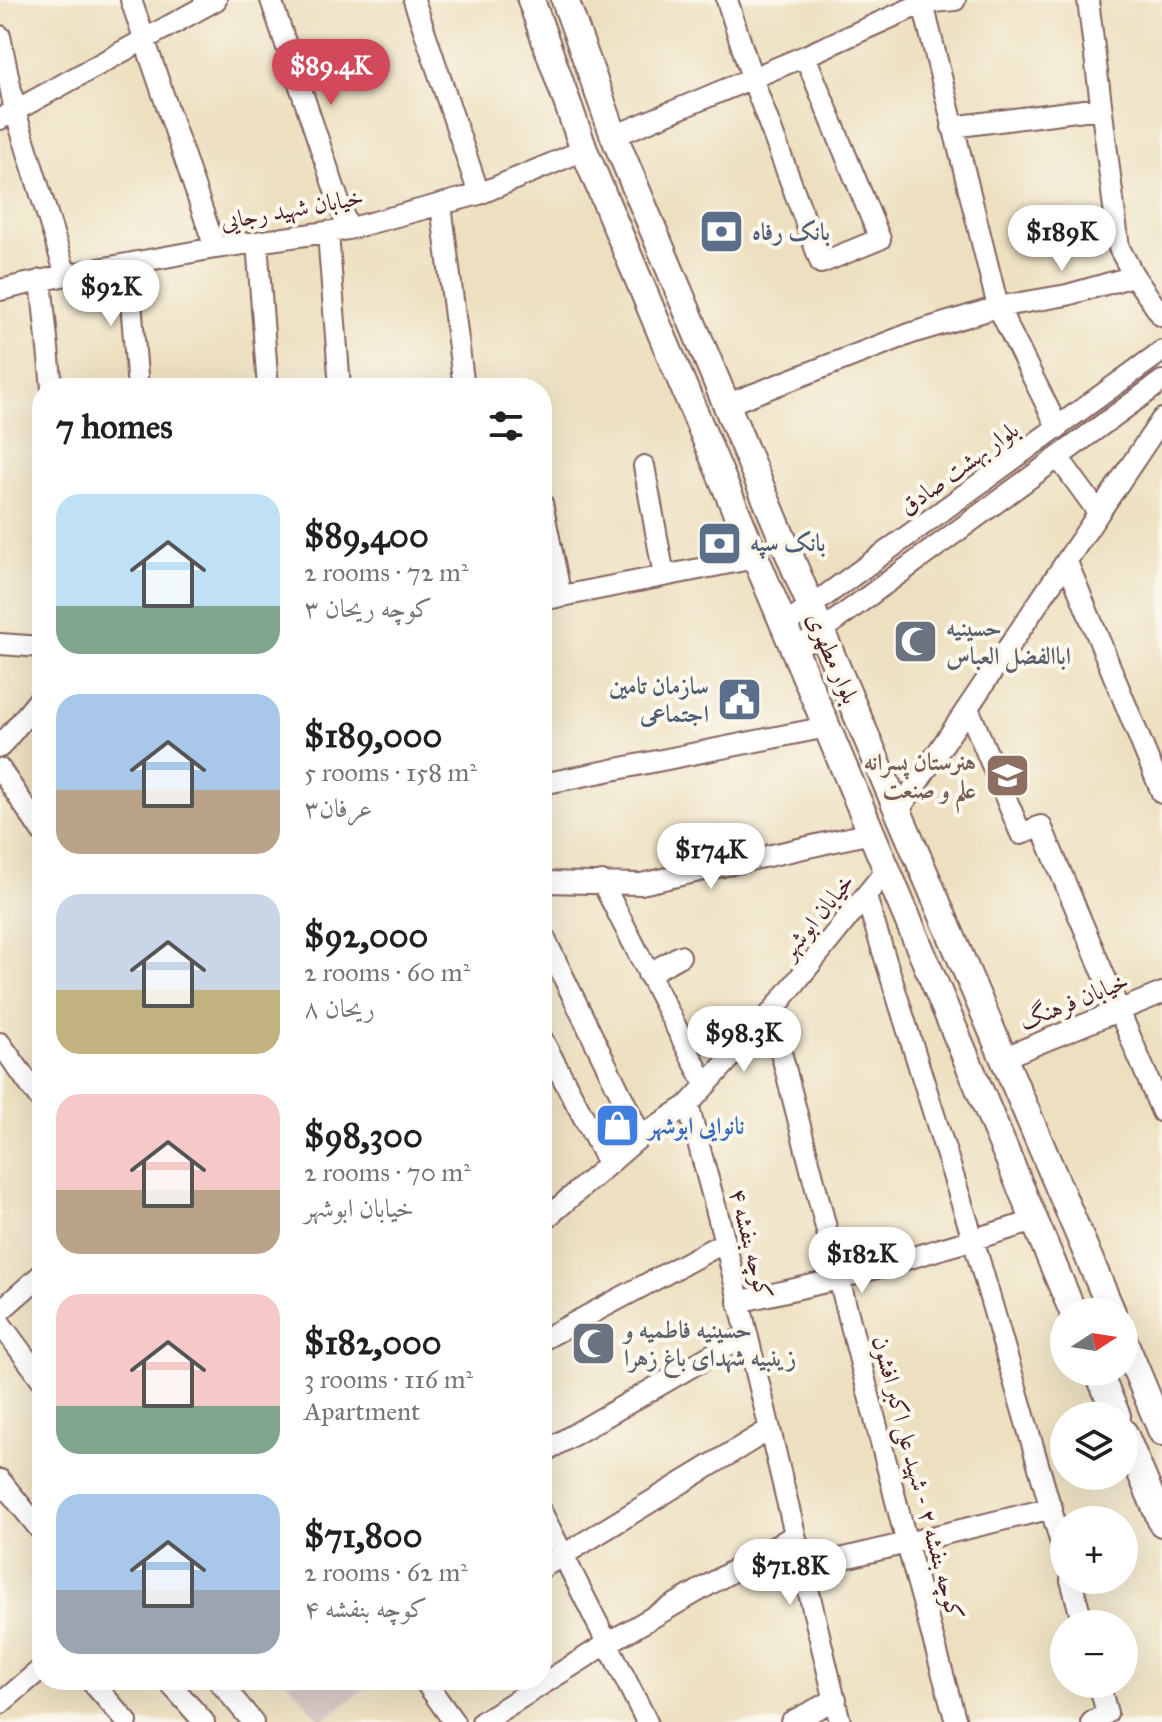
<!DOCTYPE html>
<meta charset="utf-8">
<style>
body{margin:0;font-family:"IM FELL Great Primer",Amiri,serif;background:#f6f6f6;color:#202124;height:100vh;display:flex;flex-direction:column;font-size:30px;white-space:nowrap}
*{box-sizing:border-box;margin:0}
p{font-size:26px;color:#757577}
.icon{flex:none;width:44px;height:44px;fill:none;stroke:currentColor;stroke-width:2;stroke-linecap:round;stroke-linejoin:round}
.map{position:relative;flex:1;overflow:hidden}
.panel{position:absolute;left:32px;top:378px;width:520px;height:1312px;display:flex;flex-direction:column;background:#fff;border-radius:32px;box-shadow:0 8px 32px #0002}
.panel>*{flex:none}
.needle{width:52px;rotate:78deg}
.tools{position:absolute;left:1050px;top:1298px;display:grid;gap:16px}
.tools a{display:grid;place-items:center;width:88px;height:88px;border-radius:50%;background:#fff;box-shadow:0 8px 32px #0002;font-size:40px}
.price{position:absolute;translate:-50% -68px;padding:0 18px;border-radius:28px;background:#fff;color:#222;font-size:26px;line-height:52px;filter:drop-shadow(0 2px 4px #0008)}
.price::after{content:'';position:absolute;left:50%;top:48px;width:24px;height:18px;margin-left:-12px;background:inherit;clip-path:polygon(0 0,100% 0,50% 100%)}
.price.selected{background:#d1495b;color:#fff}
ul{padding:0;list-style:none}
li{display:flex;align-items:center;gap:24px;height:200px;padding:0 24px}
li span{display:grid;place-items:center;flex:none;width:224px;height:160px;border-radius:24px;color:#555}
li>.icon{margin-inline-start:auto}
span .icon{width:96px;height:96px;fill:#fffc;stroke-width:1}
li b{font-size:34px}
h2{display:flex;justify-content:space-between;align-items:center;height:96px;padding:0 24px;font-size:34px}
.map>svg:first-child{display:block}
.industrial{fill:#d1bfbd}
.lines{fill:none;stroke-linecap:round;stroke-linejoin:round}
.minor-casing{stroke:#83635f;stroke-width:24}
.major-casing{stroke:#83635f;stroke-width:30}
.minor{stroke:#fff;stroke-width:20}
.major{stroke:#fff;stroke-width:26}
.labels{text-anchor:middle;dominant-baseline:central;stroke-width:8;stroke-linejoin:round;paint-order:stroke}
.street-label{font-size:24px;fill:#4a1f2b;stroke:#fbf7ec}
.service-label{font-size:24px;font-weight:bold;fill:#4e5e75;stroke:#fbf7ec;text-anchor:start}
.worship-label{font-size:24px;font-weight:bold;fill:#5b616d;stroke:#fbf7ec;text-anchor:start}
.education-label{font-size:24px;font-weight:bold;fill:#785e54;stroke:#fbf7ec;text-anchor:end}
.shop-label{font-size:24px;font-weight:bold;fill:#366cbe;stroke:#fbf7ec;text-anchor:start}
</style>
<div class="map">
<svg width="1162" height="1722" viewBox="0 0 1162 1722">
<rect width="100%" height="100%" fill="#fbf7ec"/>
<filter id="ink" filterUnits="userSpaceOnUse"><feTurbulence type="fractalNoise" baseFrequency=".0125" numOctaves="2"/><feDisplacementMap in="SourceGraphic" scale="16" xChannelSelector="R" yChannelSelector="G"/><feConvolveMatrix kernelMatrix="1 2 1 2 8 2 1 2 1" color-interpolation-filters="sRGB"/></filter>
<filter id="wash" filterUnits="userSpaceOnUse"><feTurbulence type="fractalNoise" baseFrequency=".006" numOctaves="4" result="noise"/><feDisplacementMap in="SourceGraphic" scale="32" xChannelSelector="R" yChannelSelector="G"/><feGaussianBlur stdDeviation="1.8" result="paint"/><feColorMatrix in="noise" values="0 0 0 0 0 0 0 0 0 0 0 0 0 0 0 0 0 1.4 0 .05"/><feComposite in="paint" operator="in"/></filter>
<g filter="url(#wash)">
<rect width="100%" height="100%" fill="#ede0c0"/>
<path class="industrial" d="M 286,1680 L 376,1680 L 322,1721 Z"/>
</g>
<g filter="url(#ink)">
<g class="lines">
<defs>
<path id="minor" d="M 131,0 L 215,248
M 271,0 L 348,229
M 414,0 L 479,194
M 727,0 L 752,78 L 821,263 L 880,239 L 805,56
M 922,0 L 998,307 L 1058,428
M 1088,0 L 1119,248 L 1134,276 L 1162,316
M 0,36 L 15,111 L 66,275
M 0,119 L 216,0
M 952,127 L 1100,108
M 614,136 L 805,56 L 923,3 L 955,0
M 441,205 L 464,388
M 328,233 L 340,388
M 257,242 L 268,388
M 128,265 L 138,388
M 41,280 L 52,388
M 0,290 L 66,275 L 215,248 L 348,229 L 479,194 L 584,150
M 728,404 L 912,333 L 998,307 L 1067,295 L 1134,276
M 1058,457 L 1098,512
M 644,466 L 664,576
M 542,503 L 561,597
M 1067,562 L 1162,793
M 542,600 L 755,558
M 785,625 L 1162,351
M 0,644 L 42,647
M 795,650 L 1162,381
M 968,708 L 1021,834 L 1041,826 L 1162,1112
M 0,747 L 42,696
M 0,769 L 42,832
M 542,784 L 827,727
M 899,810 L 1162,419
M 542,882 L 641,884 L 871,833
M 602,882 L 705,1084
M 866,897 L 973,1239 L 1064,1554
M 542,933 L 641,1136
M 648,974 L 680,956
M 771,1013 L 907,1544 L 956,1722
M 542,1039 L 608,1163
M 0,1043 L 42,1102
M 1005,1057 L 1162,993
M 688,1105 L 725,1242 L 840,1722
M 542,1222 L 641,1136 L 688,1105 L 771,1013 L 887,869
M 738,1302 L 839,1279 L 1035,1221
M 0,1311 L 42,1274
M 0,1323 L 42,1380
M 542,1340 L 725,1242
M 542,1453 L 746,1335
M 0,1480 L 42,1532
M 542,1513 L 647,1722
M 542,1568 L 770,1429
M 803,1568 L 1052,1508
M 1071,1580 L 1083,1624
M 90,1680 L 127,1722
M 167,1680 L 204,1722
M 218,1680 L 253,1722
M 424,1680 L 454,1722
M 0,1704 L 42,1668
M 482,1722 L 608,1643 L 795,1535
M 791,1722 L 836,1699
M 1092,1722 L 1107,1713 L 1099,1684"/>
<path id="major" d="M 531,0 L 584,150 L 1073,1312
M 565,0 L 614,136 L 822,633 L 1112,1312
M 1124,1341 L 1162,1432
M 1098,1372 L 1117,1416
M 1124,1433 L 1162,1523"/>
</defs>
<use href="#minor" class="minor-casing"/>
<use href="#major" class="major-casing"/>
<use href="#minor" class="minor"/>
<use href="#major" class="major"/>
</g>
</g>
<defs>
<symbol id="bank-square" viewBox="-11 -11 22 22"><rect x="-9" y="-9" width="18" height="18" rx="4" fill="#5c6f8a" stroke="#fbf7ec"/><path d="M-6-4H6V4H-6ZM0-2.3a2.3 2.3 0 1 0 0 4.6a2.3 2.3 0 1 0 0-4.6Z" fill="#fff"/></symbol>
<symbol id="mosque-square" viewBox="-11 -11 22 22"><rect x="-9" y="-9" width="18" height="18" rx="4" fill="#6b7280" stroke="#fbf7ec"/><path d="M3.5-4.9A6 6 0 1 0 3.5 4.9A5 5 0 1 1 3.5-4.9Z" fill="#fff"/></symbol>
<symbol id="civic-square" viewBox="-11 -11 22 22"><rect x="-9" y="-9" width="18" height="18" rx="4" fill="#5c6f8a" stroke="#fbf7ec"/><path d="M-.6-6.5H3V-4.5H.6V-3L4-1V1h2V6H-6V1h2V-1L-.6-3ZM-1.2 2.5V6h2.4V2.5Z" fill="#fff"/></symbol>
<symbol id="school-square" viewBox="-11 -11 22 22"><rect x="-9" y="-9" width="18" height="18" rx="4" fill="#8d6e63" stroke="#fbf7ec"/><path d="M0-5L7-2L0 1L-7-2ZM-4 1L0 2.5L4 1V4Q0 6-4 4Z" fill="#fff"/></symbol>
<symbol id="shop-square" viewBox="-11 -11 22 22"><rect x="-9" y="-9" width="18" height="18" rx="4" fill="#3f7fe0" stroke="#fbf7ec"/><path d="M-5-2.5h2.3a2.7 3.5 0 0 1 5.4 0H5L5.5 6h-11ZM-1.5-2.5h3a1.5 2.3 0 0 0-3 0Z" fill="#fff"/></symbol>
</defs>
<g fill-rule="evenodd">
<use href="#bank-square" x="696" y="206" width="51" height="51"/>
<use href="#bank-square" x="694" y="518" width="51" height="51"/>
<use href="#mosque-square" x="890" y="616" width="51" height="51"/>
<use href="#civic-square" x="714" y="674" width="51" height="51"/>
<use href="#school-square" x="982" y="750" width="51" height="51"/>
<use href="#shop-square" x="592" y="1100" width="51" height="51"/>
<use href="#mosque-square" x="568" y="1318" width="51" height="51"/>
</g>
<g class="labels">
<g class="street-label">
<text transform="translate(292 209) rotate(-10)">خیابان شهید رجایی</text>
<text transform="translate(959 468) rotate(-36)">بلوار بهشت صادق</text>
<text transform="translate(833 658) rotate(67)">بلوار مطهری</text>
<text transform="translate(817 916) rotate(-51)">خیابان ابوشهر</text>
<text transform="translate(1074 1001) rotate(-22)">خیابان فرهنگ</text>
<text transform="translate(751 1244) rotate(76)">کوچه بنفشه ۴</text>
<text transform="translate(918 1478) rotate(75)">کوچه بنفشه ۲ - شهید علی اکبر افشون</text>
</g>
<g class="service-label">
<text x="752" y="232">بانک رفاه</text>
<text x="750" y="543">بانک سپه</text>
<text x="709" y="686" text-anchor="end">سازمان تامین<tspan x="709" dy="28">اجتماعی</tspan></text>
</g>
<g class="worship-label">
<text x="946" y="628">حسینیه<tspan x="946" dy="28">اباالفضل العباس</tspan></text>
<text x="624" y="1330">حسینیه فاطمیه و<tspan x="624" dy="28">زینبیه شهدای باغ زهرا</tspan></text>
</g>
<g class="education-label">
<text x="976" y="762">هنرستان پسرانه<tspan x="976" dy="28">علم و صنعت</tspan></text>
</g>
<g class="shop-label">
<text x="648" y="1126">نانوایی ابوشهر</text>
</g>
</g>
</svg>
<div class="tools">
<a><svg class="needle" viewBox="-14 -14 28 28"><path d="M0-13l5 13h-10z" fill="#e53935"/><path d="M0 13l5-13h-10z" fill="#757577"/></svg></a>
<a><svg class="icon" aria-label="layers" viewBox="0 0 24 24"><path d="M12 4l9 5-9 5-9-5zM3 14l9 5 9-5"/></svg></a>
<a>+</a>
<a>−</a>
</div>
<b class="price selected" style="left:331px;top:107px">$89.4K</b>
<b class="price" style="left:1062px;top:273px">$189K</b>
<b class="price" style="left:111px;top:328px">$92K</b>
<b class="price" style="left:711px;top:891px">$174K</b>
<b class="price" style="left:744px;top:1074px">$98.3K</b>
<b class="price" style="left:862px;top:1295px">$182K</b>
<b class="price" style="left:790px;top:1607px">$71.8K</b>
<section class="panel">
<h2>7 homes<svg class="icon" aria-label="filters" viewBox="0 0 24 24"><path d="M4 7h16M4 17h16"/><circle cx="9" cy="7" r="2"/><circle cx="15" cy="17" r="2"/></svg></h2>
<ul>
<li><span style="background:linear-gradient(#bfe0f5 70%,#7fa58c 0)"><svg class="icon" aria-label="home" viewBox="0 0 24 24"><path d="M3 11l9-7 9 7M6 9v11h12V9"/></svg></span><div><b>$89,400</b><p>2 rooms · 72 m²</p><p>کوچه ریحان ۳</p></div></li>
<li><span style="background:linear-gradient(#a9c7e8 60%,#b9a48a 0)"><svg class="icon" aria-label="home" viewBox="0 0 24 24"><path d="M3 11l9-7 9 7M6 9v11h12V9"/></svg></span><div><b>$189,000</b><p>5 rooms · 158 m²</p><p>عرفان۳</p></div></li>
<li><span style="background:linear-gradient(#c9d6e8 60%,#c2b280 0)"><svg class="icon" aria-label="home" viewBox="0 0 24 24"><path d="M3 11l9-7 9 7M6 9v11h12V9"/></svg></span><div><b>$92,000</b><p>2 rooms · 60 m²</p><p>ریحان ۸</p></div></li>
<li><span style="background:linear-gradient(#f6c9c9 60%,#b9a48a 0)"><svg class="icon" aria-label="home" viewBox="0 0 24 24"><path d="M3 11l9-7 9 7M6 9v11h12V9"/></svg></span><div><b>$98,300</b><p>2 rooms · 70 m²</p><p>خیابان ابوشهر</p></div></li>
<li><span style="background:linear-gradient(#f6c9c9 70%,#7fa58c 0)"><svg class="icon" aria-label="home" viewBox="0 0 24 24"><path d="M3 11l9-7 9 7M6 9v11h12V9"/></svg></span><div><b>$182,000</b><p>3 rooms · 116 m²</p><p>Apartment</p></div></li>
<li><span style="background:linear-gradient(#a9c7e8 60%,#9aa5b1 0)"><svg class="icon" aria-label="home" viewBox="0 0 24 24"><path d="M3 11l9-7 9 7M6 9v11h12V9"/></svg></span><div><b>$71,800</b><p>2 rooms · 62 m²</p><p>کوچه بنفشه ۴</p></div></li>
</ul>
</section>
</div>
